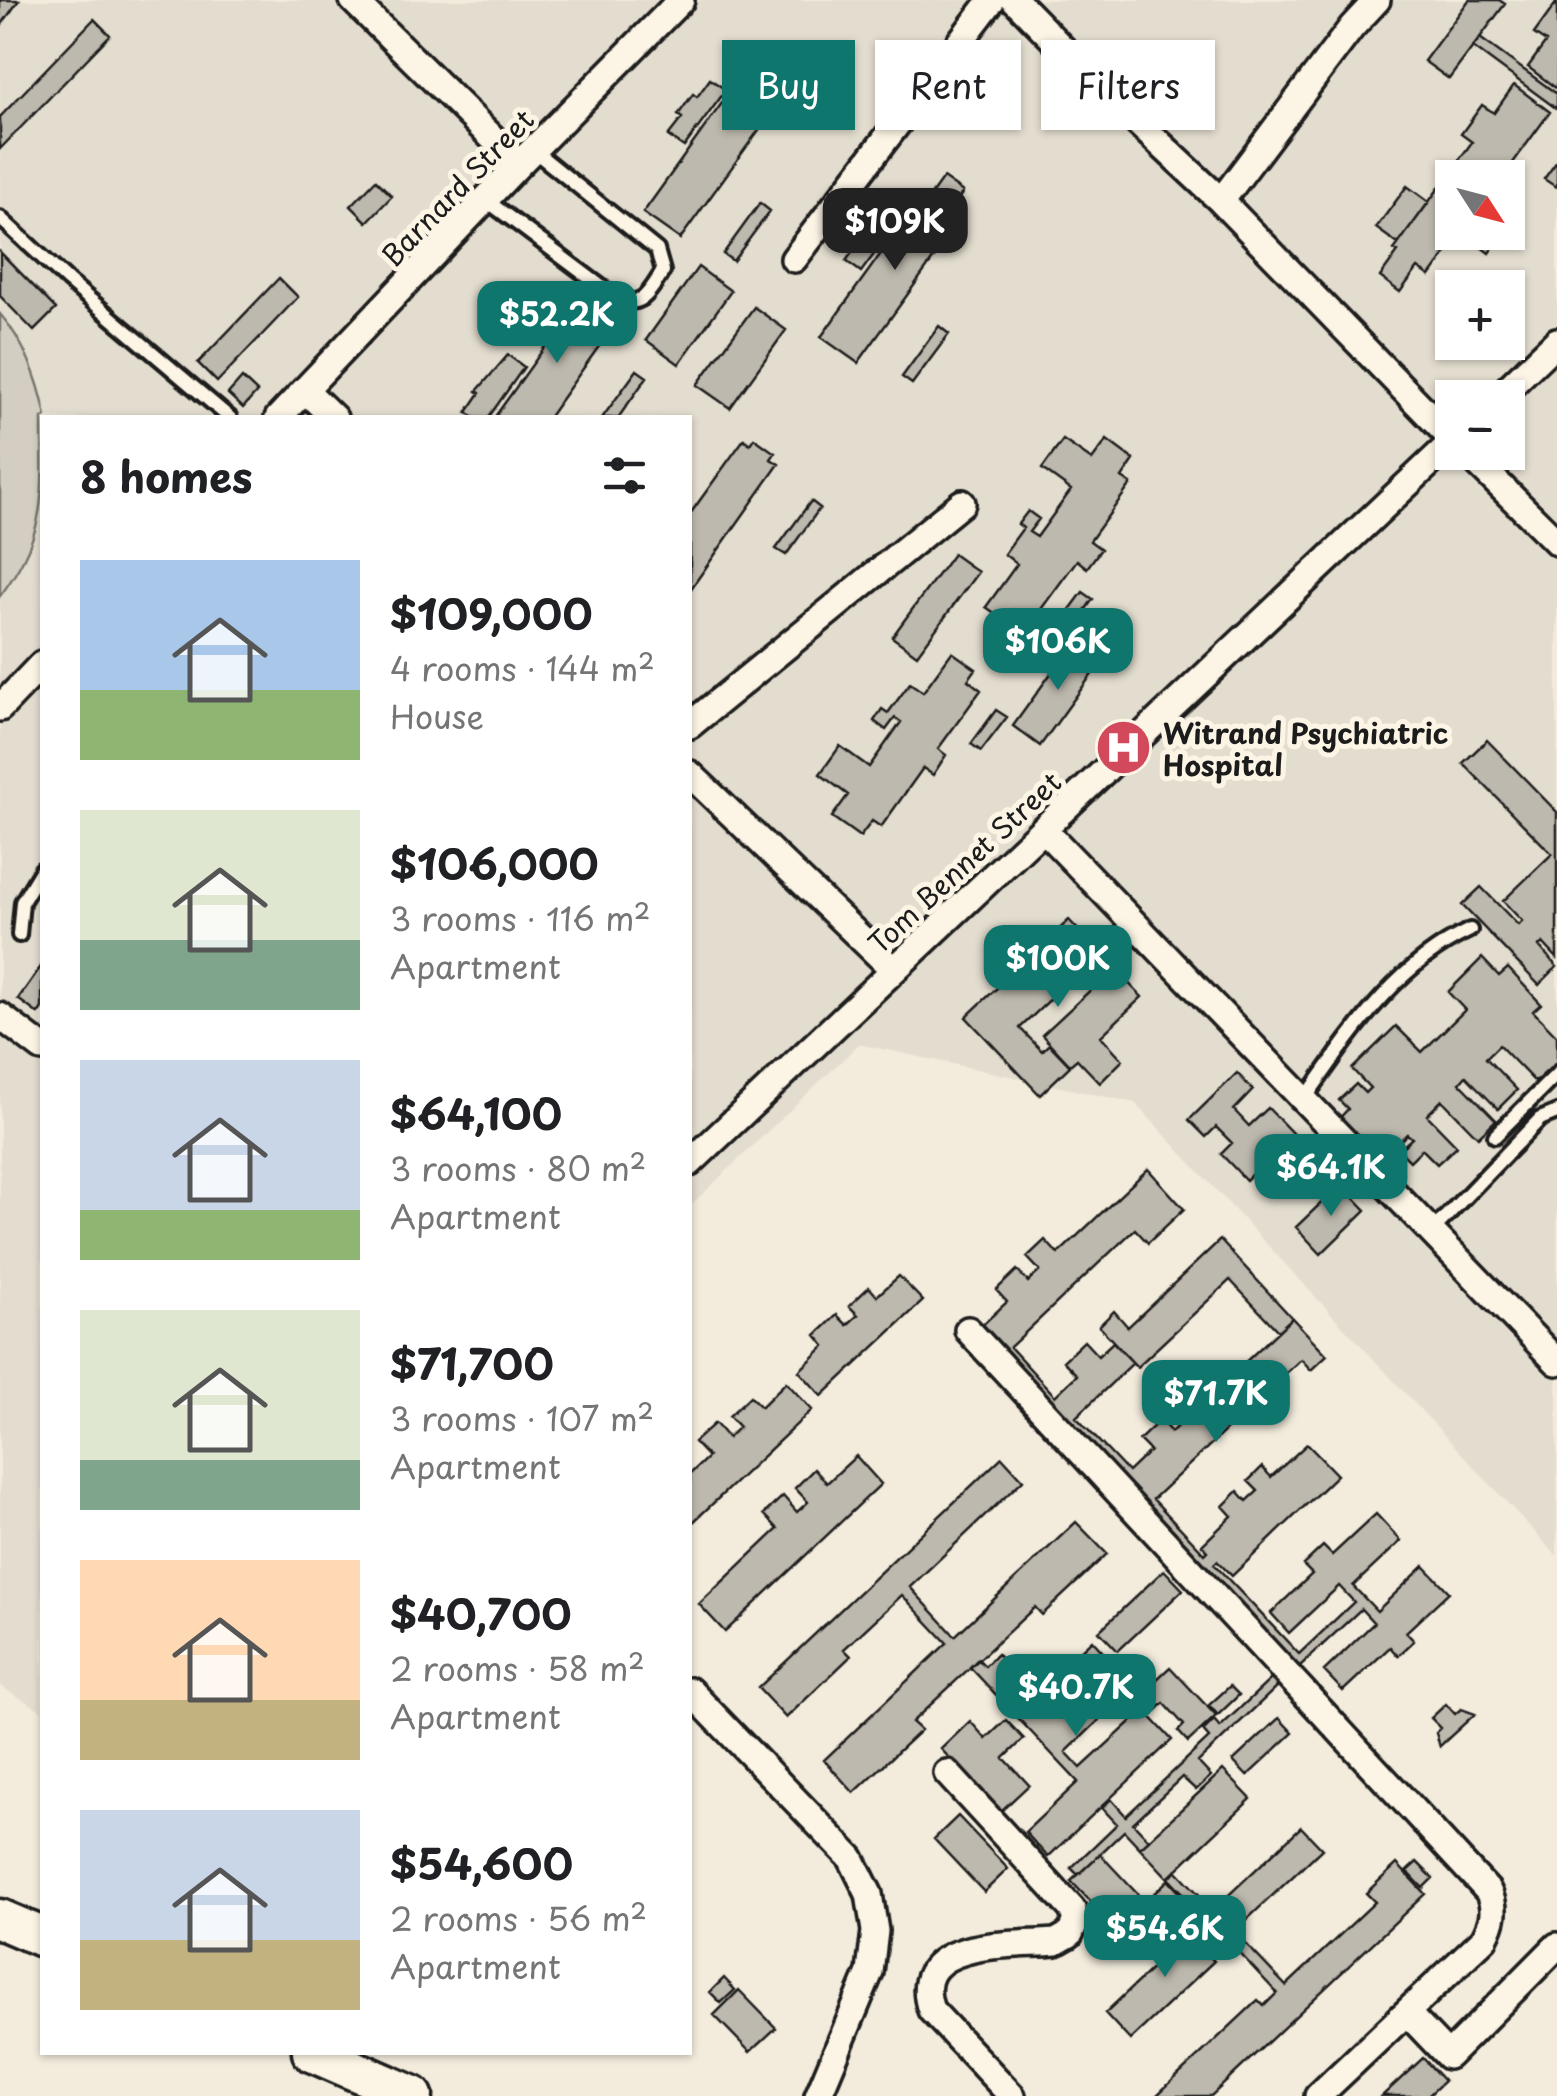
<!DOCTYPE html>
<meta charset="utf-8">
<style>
body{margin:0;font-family:"Playpen Sans",sans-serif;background:#f6f6f6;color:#202124;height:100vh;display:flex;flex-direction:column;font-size:38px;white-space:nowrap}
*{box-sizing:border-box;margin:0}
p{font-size:32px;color:#757577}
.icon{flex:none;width:55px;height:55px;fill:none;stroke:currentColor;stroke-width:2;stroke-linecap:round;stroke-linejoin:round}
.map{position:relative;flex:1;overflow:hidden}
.drawer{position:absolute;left:40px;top:415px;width:652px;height:1640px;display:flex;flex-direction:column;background:#fff;border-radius:0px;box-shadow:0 2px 8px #0004}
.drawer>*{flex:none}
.hud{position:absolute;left:722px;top:40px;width:682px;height:90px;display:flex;gap:20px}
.needle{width:65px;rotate:126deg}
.fabs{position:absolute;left:1435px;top:160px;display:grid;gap:20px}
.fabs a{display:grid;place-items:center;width:90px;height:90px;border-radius:0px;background:#fff;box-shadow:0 2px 8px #0004;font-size:50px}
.price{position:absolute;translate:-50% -85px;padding:0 22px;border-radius:20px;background:#0f766e;color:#fff;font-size:32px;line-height:65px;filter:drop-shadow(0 2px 5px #0008)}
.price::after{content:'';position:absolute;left:50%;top:60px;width:30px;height:22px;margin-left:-15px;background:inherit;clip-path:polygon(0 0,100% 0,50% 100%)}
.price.selected{background:#222;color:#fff}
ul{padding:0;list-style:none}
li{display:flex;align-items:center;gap:30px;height:250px;padding:0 40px}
li span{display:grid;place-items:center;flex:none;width:280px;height:200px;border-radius:0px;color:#555}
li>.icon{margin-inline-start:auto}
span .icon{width:120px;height:120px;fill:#fffc;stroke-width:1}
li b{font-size:42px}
h2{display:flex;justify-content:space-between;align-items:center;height:120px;padding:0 40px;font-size:42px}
.chip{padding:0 35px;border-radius:0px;background:#fff;box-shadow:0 2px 8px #0004;font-size:35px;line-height:90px}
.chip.selected{background:#0f766e;color:#fff}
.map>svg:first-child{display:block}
.built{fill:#e3ddcf;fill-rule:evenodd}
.garden{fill:#d3cec1;stroke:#78756e;stroke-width:2.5}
.building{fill:#beb9ae;stroke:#1c1c1c;stroke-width:2.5}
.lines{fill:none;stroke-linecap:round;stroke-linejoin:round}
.lane-casing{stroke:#1c1c1c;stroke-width:20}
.street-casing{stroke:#1c1c1c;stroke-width:32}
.primary-casing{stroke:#1c1c1c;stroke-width:45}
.lane{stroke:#fcf5e5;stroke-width:12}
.street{stroke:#fcf5e5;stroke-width:25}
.primary{stroke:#fcf5e5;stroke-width:38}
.labels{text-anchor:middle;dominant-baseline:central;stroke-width:10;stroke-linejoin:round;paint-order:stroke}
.street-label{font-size:28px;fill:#1c1c1c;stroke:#fcf5e5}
.poi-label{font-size:28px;font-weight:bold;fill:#1c1c1c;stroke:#fcf5e5;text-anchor:start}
</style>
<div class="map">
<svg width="1557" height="2096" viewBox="0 0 1557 2096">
<rect width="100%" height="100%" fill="#f3ecdd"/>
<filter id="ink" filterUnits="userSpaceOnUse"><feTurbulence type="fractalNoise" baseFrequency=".01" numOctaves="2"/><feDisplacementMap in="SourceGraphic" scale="20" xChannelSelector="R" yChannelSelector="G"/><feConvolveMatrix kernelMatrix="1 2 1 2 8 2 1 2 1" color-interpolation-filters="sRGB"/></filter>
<g filter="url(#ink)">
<path class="built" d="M 0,0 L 1557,0 L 1557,1556 L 1135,1103 L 859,1044 L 690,1206 L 690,418 L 42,418 L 42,1711 L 0,1686 ZM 1452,178 L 1508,178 L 1508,232 L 1452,232 ZM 1452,288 L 1508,288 L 1508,342 L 1452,342 ZM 1452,398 L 1508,398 L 1508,452 L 1452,452 Z"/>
<path class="garden" d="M 0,314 C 25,343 39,380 46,417 L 42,418 C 42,494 49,531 0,596 Z"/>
<path class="building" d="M 0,0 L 19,0 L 0,27 Z
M 1469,0 L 1499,0 L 1505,4 L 1449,79 L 1424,61 Z
M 1557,2 L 1557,89 L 1528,67 L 1546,42 L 1534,34 Z
M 94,19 L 110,35 L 0,149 L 0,117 Z
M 1480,38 L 1557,94 L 1557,109 L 1473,47 Z
M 765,54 L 786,69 L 771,90 L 782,98 L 680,239 L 643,213 L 745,71 L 750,75 Z
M 710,79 L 726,90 L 684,147 L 668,136 L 682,118 L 678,115 L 693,94 L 697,97 Z
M 1514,85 L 1550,112 L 1502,178 L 1452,178 L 1452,232 L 1462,232 L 1430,276 L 1418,268 L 1400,292 L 1380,277 L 1398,252 L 1394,250 L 1472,142 L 1461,134 L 1482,105 L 1494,113 Z
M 1557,161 L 1557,186 L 1556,187 L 1544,179 Z
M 943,178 L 963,192 L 948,214 L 960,222 L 858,363 L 821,337 L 923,195 L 928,199 Z
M 376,180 L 392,196 L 367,222 L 351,206 Z
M 1407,186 L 1429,202 L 1398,244 L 1376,228 Z
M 760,203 L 770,211 L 733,261 L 723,254 Z
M 887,204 L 903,215 L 861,272 L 846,261 L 859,243 L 854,240 L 870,219 L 874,222 Z
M 1467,232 L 1504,232 L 1489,253 L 1465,235 Z
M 0,252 L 56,309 L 34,331 L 0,296 Z
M 698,267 L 731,291 L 679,364 L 646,340 Z
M 279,278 L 298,297 L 217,382 L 198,363 Z
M 586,303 L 607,318 L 599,329 L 607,335 L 548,418 L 494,418 L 572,309 L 578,313 Z
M 754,307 L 786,330 L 730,408 L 697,385 Z
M 939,326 L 949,334 L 912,384 L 902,377 Z
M 508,355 L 524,367 L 488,418 L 475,418 L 467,412 L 480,393 L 477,391 Z
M 637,370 L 647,377 L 618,418 L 602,418 Z
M 242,378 L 257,392 L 243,408 L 228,394 Z
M 754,438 L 775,453 L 771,459 L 779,464 L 690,590 L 690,514 L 744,439 L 750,444 Z
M 1063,440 L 1092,460 L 1107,440 L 1134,460 L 1122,478 L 1131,484 L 1090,541 L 1101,549 L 1087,568 L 1077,560 L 1031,623 L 1014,610 L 1006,621 L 986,607 L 1017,564 L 1004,554 L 1023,528 L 1018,524 L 1028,511 L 1039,519 L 1029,532 L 1037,537 L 1071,490 L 1042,469 Z
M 811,501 L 820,508 L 786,555 L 776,549 Z
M 953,554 L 978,572 L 917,655 L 892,637 Z
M 1083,592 L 1093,599 L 1068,635 L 1057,627 Z
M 1075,640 L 1103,659 L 1040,746 L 1013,726 Z
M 952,652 L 976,669 L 968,680 L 981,690 L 938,749 L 946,755 L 933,775 L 923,768 L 881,827 L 872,821 L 860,837 L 832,817 L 848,795 L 820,774 L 840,746 L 869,767 L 901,722 L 895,718 L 886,730 L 874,721 L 882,709 L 888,713 L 910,683 L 923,692 Z
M 996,710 L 1007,717 L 981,751 L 971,744 Z
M 1487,740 L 1557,812 L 1557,958 L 1543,943 L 1539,946 L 1557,967 L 1539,985 L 1462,905 L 1481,887 L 1518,925 L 1522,921 L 1503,901 L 1552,854 L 1463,763 Z
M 1069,920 L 1097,950 L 1103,944 L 1118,960 L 1112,966 L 1142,997 L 1101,1036 L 1123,1060 L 1100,1083 L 1077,1059 L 1070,1065 L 1042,1035 L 1096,985 L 1081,970 L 1020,1028 L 1042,1051 L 1049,1044 L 1070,1066 L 1040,1095 L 966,1017 Z
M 1482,958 L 1499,976 L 1508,968 L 1541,1004 L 1533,1011 L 1557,1036 L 1557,1062 L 1535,1082 L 1499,1045 L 1486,1058 L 1517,1090 L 1498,1109 L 1466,1076 L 1460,1083 L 1496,1120 L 1478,1137 L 1442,1100 L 1427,1115 L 1457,1146 L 1437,1164 L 1422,1149 L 1410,1161 L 1399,1150 L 1412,1138 L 1407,1134 L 1374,1166 L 1334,1124 L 1348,1109 L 1339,1100 L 1356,1084 L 1365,1093 L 1370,1088 L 1352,1069 L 1396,1026 L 1422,1052 L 1465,1010 L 1448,992 Z
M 42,965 L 42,1008 L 38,1014 L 18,999 Z
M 1237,1073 L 1253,1090 L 1234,1110 L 1249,1126 L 1268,1108 L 1293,1134 L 1246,1180 L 1221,1154 L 1232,1143 L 1216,1127 L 1206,1137 L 1189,1120 Z
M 1327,1157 L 1342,1173 L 1323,1188 L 1305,1170 L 1315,1160 L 1319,1164 Z
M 1148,1169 L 1184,1209 L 1148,1243 L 1135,1229 L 1010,1347 L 1055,1396 L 1077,1375 L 1063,1361 L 1084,1341 L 1098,1356 L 1113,1342 L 1133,1363 L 1076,1417 L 1128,1472 L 1150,1451 L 1139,1440 L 1160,1420 L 1171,1432 L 1182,1422 L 1169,1408 L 1188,1391 L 1201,1404 L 1292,1318 L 1327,1355 L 1311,1370 L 1301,1359 L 1153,1499 L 1205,1554 L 1208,1551 L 1202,1545 L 1232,1516 L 1223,1506 L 1238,1491 L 1247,1501 L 1258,1491 L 1248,1481 L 1262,1467 L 1271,1477 L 1307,1444 L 1337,1475 L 1232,1576 L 1217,1561 L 1214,1564 L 1299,1654 L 1354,1602 L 1339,1586 L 1289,1633 L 1271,1613 L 1312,1574 L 1303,1565 L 1323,1546 L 1332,1555 L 1376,1514 L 1401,1541 L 1353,1586 L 1377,1611 L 1424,1566 L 1449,1592 L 1406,1632 L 1414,1641 L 1398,1656 L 1390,1647 L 1343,1691 L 1324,1671 L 1374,1623 L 1361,1609 L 1299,1667 L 979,1328 L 1007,1302 L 996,1290 L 1017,1270 L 1028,1282 L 1040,1271 L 1027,1257 L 1045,1240 L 1058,1254 Z
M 1341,1184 L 1366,1210 L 1321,1254 L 1296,1227 Z
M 1220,1240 L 1292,1318 L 1278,1331 L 1230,1280 L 1137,1367 L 1099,1326 L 1114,1311 L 1128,1327 Z
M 899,1276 L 923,1301 L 822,1396 L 799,1371 L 825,1346 L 816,1335 L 837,1315 L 847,1325 L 858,1315 L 849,1306 L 869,1287 L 877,1296 Z
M 786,1382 L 812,1410 L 690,1525 L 690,1474 L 708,1457 L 694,1442 L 715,1423 L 728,1438 L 739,1427 L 729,1416 L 750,1396 L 761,1407 Z
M 856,1456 L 881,1484 L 725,1632 L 699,1604 L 778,1529 L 764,1514 L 783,1496 L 797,1512 L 808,1502 L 795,1488 L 814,1469 L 827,1483 Z
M 1002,1457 L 1023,1480 L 910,1587 L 955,1636 L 1076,1522 L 1107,1554 L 1042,1615 L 1035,1607 L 912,1722 L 921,1730 L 854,1793 L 824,1760 L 947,1643 L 902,1595 L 844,1649 L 851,1656 L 786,1718 L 758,1688 Z
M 1164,1570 L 1183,1590 L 1118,1651 L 1099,1631 Z
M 1092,1640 L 1110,1660 L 1057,1709 L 1064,1716 L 1100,1681 L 1119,1701 L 1066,1752 L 1081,1768 L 1144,1710 L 1172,1740 L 1048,1857 L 1025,1832 L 1078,1782 L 970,1667 L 978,1659 L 985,1666 L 997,1654 L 1028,1688 L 1016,1699 L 1022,1705 Z
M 1170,1667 L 1216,1716 L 1188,1742 L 1178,1731 L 1184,1725 L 1164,1703 L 1157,1710 L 1142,1693 Z
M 1271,1679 L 1278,1686 L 1198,1762 L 1211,1776 L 1196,1790 L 1182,1777 L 1133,1823 L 1149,1840 L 1140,1848 L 1124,1831 L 1078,1875 L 1071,1868 L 1117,1824 L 1102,1808 L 1111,1799 L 1126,1816 L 1209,1738 L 1203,1731 L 1214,1720 L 1220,1727 Z
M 1230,1686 L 1239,1695 L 1218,1715 L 1209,1705 Z
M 1446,1704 L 1455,1714 L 1461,1709 L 1475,1714 L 1440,1746 L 1436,1733 L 1441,1728 L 1431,1718 Z
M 1279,1718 L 1293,1733 L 1247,1776 L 1233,1761 Z
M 1006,1720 L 1024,1739 L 1004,1758 L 1029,1785 L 1000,1812 L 941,1749 L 970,1721 L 986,1739 Z
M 1223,1770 L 1251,1799 L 1168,1878 L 1140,1848 Z
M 958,1816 L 1008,1869 L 984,1892 L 934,1839 Z
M 1301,1827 L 1322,1849 L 1239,1927 L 1233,1921 L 1228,1925 L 1286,1986 L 1375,1902 L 1366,1893 L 1397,1864 L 1425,1894 L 1211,2096 L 1156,2096 L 1258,2000 L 1264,2006 L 1277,1993 L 1169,1878 L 1176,1870 L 1220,1917 L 1225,1913 L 1218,1905 Z
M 1100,1854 L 1145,1902 L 1168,1880 L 1183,1896 L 1132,1945 L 1071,1881 Z
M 1417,1862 L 1433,1878 L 1423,1888 L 1407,1871 Z
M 1205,1918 L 1224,1938 L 1207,1954 L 1214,1961 L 1130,2040 L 1105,2013 Z
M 724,1978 L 735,1990 L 721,2003 L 710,1992 Z
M 739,1990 L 776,2028 L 750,2052 L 714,2015 Z
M 1423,2058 L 1444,2081 L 1428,2096 L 1382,2096 Z"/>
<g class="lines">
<defs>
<path id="lane" d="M 486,200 L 619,300 C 644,308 651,289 663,271 L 657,250 L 533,150
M 0,218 L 68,281 L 230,418
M 19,935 L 22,902 L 42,869
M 1304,1100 C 1351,1034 1395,965 1470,930
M 1495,1136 L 1557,1074
M 1432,1231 L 1540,1119 L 1557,1112"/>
<path id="street" d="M 353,0 L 519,164
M 1015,0 L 1108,95 L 1221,201 L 1452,439
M 1221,201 L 1352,27 L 1377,0
M 794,259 L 992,0
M 305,390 L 334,418
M 1498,398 L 1557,341
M 278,418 L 519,164 L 681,0
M 1466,452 L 1557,542
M 0,708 L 42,664
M 690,725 L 962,503
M 690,774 L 893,969
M 1044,830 L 1557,1362
M 0,1016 L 42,1048
M 690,1163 L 1452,442
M 968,1330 L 1488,1891 C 1497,1909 1493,1922 1484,1939 L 1318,2096
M 690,1691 L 851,1858 L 869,1894 L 875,1931 L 870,1972 L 818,2096
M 947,1773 L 1072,1909 L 1076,1920 L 1070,1934 L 1056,1942 C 1014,1946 906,1937 931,2010 L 1012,2096
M 1408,2014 L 1448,2056 L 1557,1946"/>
<path id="primary" d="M 0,1919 L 42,1937
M 312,2052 L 413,2096"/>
</defs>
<use href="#lane" class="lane-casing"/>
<use href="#street" class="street-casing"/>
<use href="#primary" class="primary-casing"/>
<use href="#lane" class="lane"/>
<use href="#street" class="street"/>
<use href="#primary" class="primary"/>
</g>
</g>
<defs>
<symbol id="hospital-disc" viewBox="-11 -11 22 22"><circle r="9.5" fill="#d1495b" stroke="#fcf5e5"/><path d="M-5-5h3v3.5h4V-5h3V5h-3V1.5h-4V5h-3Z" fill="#fff"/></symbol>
</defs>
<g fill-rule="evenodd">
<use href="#hospital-disc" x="1092" y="716" width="63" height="63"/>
</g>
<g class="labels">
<g class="street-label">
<text transform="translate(457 187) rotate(-46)">Barnard Street</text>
<text transform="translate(964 862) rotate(-43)">Tom Bennet Street</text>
</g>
<g class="poi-label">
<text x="1163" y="732">Witrand Psychiatric<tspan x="1163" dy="32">Hospital</tspan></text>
</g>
</g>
</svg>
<div class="fabs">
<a><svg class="needle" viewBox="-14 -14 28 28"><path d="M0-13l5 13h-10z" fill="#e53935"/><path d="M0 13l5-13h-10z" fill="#757577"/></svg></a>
<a>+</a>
<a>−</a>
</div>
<b class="price selected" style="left:895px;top:273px">$109K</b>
<b class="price" style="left:557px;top:366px">$52.2K</b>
<b class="price" style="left:1058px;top:693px">$106K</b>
<b class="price" style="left:1058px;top:1010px">$100K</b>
<b class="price" style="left:1331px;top:1219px">$64.1K</b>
<b class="price" style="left:1216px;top:1445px">$71.7K</b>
<b class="price" style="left:1076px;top:1739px">$40.7K</b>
<b class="price" style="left:1165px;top:1980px">$54.6K</b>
<div class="hud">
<a class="chip selected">Buy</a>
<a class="chip">Rent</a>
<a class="chip">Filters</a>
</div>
<section class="drawer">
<h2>8 homes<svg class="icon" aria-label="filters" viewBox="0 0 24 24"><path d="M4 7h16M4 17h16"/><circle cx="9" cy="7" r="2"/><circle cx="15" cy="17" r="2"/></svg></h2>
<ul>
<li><span style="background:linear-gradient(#a9c7e8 65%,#8fb573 0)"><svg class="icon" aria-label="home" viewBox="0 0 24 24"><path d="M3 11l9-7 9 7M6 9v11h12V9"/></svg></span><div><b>$109,000</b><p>4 rooms · 144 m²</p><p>House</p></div></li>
<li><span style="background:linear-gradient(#dfe7d0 65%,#7fa58c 0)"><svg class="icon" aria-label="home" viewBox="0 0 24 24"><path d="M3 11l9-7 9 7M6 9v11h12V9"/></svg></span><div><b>$106,000</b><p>3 rooms · 116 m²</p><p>Apartment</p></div></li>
<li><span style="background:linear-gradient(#c9d6e8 75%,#8fb573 0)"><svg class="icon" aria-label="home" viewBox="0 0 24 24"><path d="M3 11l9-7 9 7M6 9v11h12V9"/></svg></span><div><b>$64,100</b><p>3 rooms · 80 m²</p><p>Apartment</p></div></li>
<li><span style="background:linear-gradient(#dfe7d0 75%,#7fa58c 0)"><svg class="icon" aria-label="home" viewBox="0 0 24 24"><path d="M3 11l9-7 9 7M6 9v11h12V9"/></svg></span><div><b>$71,700</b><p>3 rooms · 107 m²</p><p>Apartment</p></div></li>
<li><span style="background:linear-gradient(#ffd9b3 70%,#c2b280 0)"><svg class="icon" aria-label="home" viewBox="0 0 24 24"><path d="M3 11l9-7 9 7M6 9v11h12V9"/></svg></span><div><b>$40,700</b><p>2 rooms · 58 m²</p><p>Apartment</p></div></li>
<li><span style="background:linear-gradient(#c9d6e8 65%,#c2b280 0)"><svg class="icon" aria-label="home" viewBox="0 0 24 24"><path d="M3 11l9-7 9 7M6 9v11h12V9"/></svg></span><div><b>$54,600</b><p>2 rooms · 56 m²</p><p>Apartment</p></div></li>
</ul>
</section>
</div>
